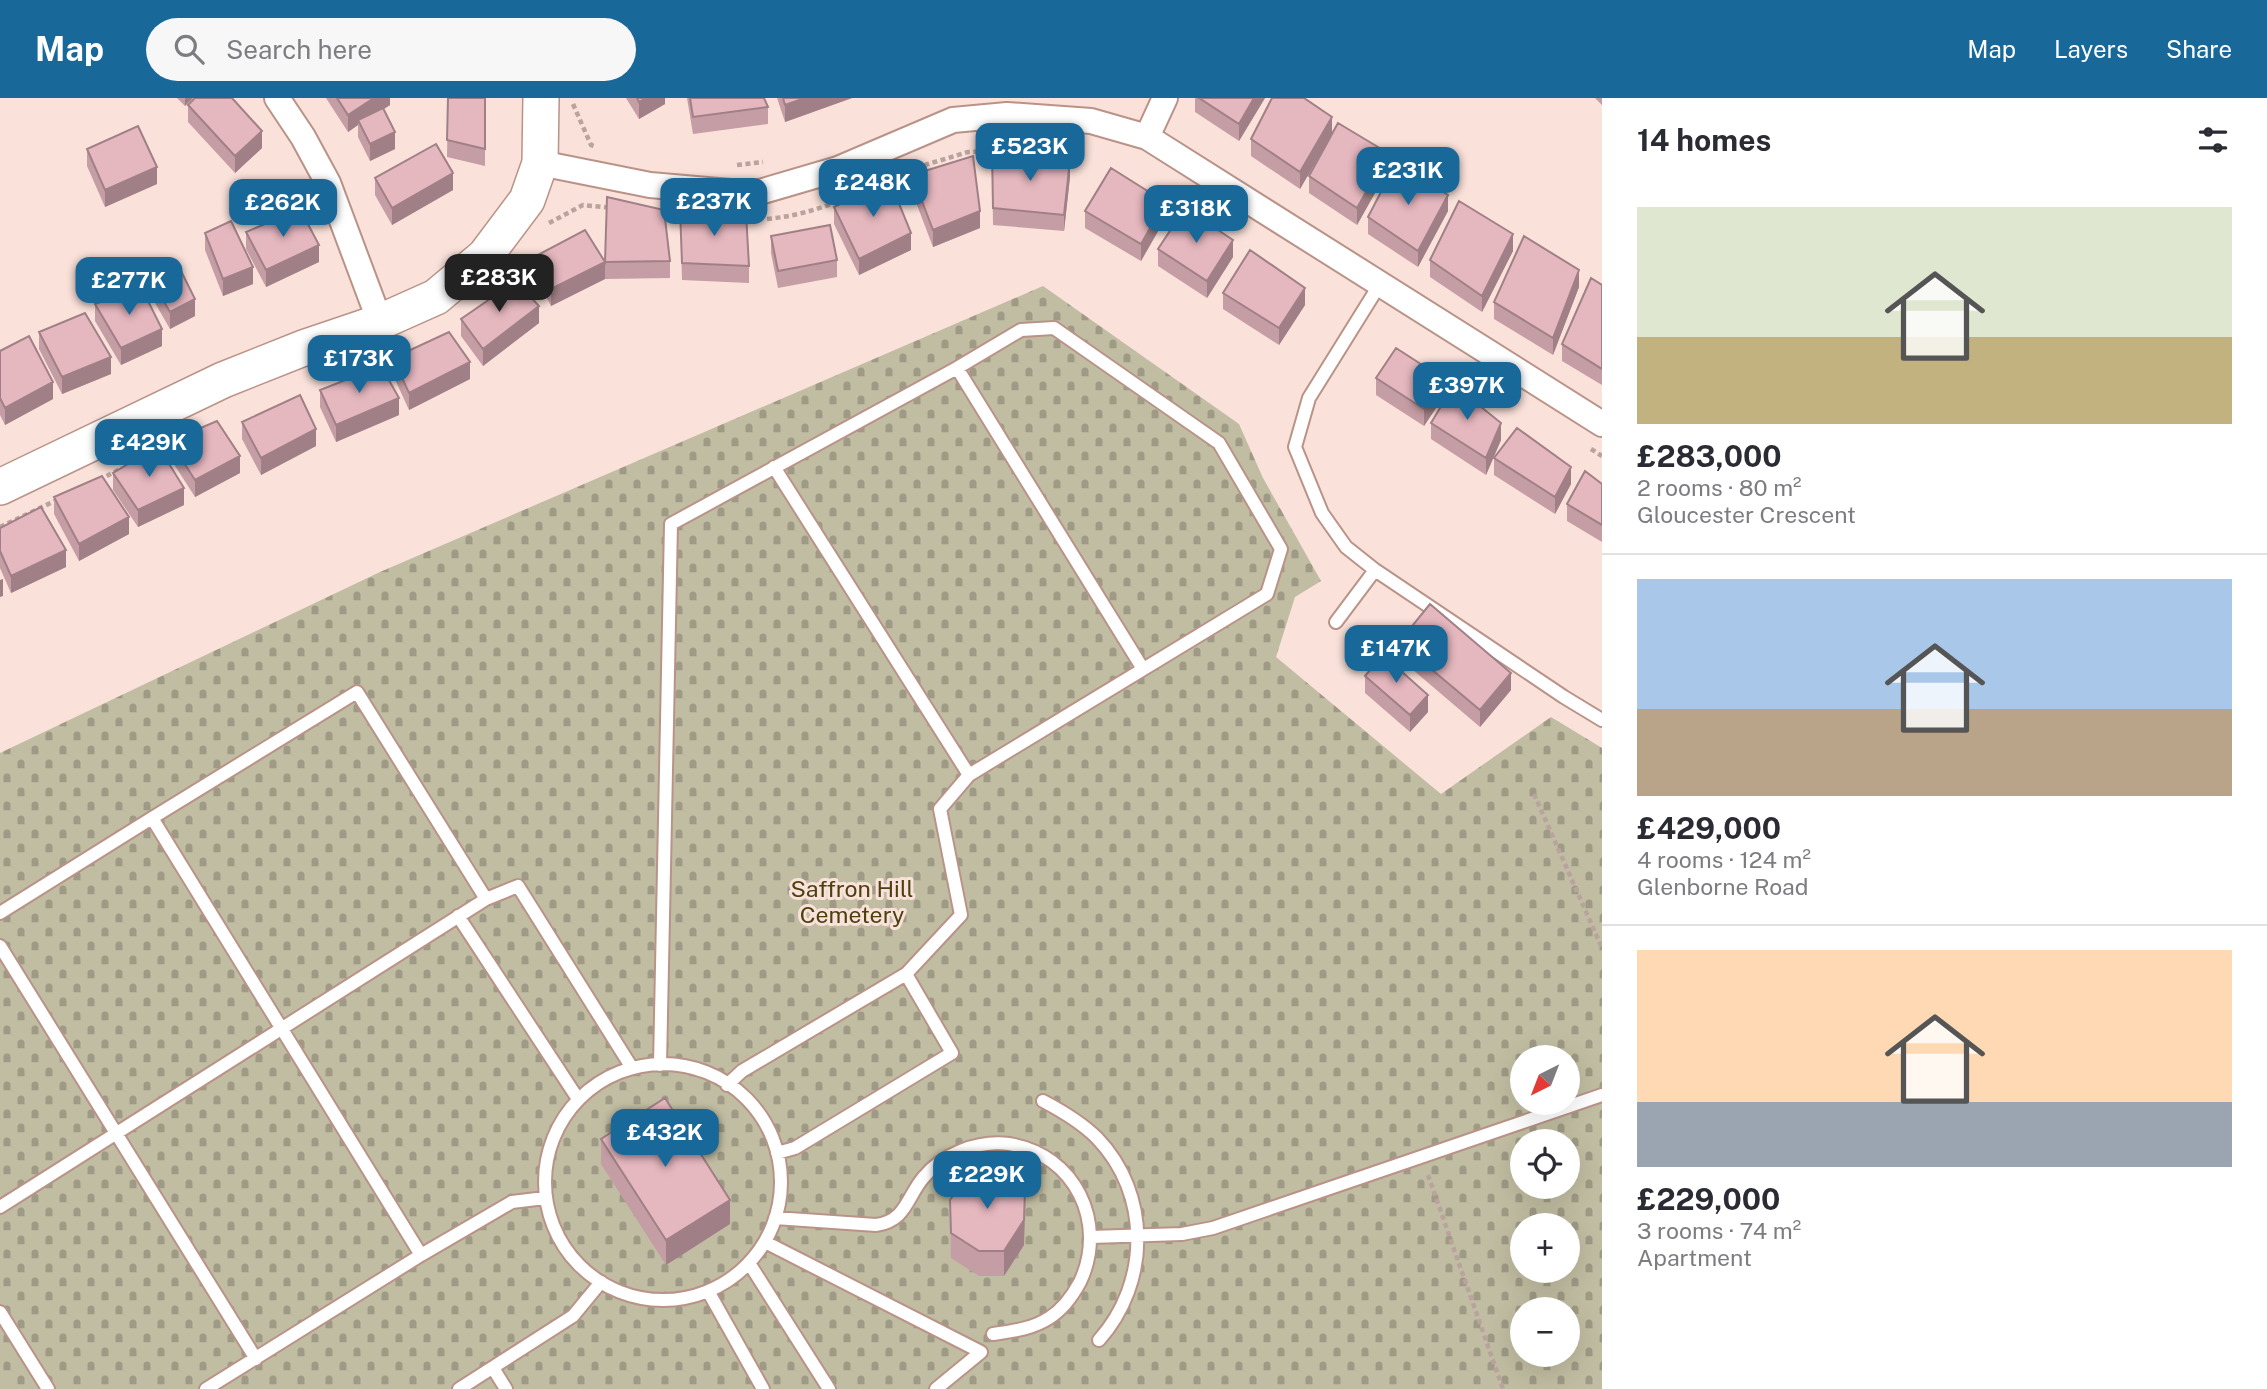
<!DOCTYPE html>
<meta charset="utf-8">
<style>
body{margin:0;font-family:"Public Sans",sans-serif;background:#f7f7f7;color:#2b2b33;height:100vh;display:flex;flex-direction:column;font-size:26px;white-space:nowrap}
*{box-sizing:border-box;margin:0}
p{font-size:23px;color:#7c7c81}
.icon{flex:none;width:38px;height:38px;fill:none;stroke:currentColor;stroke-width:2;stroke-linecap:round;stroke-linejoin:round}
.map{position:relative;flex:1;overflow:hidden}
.sheet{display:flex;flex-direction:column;background:#fff;width:665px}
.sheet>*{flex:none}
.needle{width:46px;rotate:222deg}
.buttons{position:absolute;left:1510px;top:947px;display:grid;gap:14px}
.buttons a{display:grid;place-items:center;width:70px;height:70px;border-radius:50%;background:#fff;box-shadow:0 7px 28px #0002;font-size:35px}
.price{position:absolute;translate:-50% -60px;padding:0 16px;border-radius:14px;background:#18689a;color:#fff;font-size:23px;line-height:46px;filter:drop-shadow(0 2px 4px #0008)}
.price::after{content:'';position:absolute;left:50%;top:42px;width:21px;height:16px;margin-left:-10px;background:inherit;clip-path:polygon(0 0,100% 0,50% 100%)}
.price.active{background:#222;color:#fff}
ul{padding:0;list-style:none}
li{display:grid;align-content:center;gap:14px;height:371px;padding:0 35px}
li+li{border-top:2px solid #e1e1e2}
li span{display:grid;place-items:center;height:217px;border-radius:0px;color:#555}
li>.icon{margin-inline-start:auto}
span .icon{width:126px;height:126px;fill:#fffc;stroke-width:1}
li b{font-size:30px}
h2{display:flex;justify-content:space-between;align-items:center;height:84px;padding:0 35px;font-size:30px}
header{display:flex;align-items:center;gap:42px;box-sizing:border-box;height:98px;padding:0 35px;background:#18689a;color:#fff}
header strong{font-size:33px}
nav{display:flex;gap:38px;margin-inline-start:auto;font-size:24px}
.search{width:490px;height:63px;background:#f7f7f7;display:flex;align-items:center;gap:18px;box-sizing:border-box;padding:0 24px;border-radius:38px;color:#7c7c81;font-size:26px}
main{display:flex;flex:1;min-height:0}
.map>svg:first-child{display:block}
.cemetery{fill:url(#cemetery-stones);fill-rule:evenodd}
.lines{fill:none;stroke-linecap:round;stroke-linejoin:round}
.lane-casing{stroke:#b99387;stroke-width:16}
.street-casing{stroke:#b99387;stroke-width:28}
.secondary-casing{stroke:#b99387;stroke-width:38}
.path{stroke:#b9a39d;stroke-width:4.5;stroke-dasharray:5 3.5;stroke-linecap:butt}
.lane{stroke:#fff;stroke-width:12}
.street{stroke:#fff;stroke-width:24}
.secondary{stroke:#fff;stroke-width:35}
.wall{fill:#c59da4}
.shaded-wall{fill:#a08086}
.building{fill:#e5b7bf;stroke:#a08086;stroke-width:2}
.labels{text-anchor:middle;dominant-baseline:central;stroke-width:6;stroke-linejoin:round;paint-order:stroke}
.park-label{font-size:23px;fill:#494110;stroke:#fae1da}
</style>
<header>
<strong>Map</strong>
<div class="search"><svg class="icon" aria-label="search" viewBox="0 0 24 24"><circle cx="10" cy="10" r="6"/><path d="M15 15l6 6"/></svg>Search here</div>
<nav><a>Map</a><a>Layers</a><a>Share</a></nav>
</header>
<main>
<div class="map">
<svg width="1602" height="1291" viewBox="0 0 1602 1291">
<defs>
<pattern id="cemetery-stones" width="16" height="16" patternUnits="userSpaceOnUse" patternTransform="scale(1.75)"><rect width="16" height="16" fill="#c1bda2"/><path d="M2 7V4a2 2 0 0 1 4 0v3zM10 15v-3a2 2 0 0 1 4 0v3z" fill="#9f9a85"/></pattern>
</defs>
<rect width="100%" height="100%" fill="#fae1da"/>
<path class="cemetery" d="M 1043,188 L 1239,326 L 1263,380 L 1321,483 L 1295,499 L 1276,559 L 1441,696 L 1551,619 L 1602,650 L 1602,1291 L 0,1291 L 0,655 L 380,474 ZM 1522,959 L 1568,959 L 1568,1004 L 1522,1004 ZM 1522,1043 L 1568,1043 L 1568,1088 L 1522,1088 ZM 1522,1127 L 1568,1127 L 1568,1172 L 1522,1172 ZM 1522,1211 L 1568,1211 L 1568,1256 L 1522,1256 Z"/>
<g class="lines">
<defs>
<path id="lane" d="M 1380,186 L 1309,300 L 1295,349 L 1322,415 L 1346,449 L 1375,472 L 1564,599 L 1602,622
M 957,270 L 1143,571
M 1336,524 L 1375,472
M 152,720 L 357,594 L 486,801 L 518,788 L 632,970
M 0,815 L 152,720 L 421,1157
M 458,818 L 578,1001
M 0,848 L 256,1261
M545 1084a118 118 0 1 1 236 0a118 118 0 1 1-236 0Z
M 660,967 L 671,426 L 957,270 L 1021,232 L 1054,230 L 1219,345 L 1281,451 L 1267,496 L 969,677
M 727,987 L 742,973 L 906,876 L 961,817 L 940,711 L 969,677 L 774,369
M 1043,1003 C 1062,1013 1081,1024 1097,1040 C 1151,1096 1150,1185 1099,1242
M 777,1055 L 795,1050 L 952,955 L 906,876
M 0,1109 L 486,801
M 775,1120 L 876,1127 C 906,1123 907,1099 923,1080 C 942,1056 978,1042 1009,1046 C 1075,1056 1108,1125 1080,1184 C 1073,1197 1062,1212 1049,1220 C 1032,1231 1013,1233 993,1236
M 1091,1139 L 1182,1136 L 1213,1130 L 1602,997
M 765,1144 L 981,1254 L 936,1291
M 749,1165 L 829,1291
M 708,1193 L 763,1291
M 0,1214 L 48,1291
M 493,1270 L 506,1291
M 206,1291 L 421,1157 L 512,1104 L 545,1100
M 459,1291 L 573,1218 L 601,1184"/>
<path id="street" d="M 277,0 L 303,39 L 328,85 L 380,224
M 1147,39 L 1165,0
M 540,65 L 650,87 L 753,96 L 838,71 L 953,22 L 1007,17 L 1091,23 L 1147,39 L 1602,326"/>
<path id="secondary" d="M 0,389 L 223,282 L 306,249 L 380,224 L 436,199 L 485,158 L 527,102 L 540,65 L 541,0"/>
</defs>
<use href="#lane" class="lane-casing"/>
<use href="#street" class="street-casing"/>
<use href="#secondary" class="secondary-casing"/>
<path class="path" d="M 573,6 L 591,47 L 594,48
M 737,67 L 763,64
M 908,72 L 968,54 L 1058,49
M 659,119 L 685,121
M 767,121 C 812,117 851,99 891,80
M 549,125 L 583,107 L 613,110
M 1591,351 L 1602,358
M 99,382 L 122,370
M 0,429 L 59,401
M 1534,696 L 1602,850
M 1428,1077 L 1503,1291"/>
<use href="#lane" class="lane"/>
<use href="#street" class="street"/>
<use href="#secondary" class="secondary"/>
</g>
<path class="wall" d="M 177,0 L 193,0 L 185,8 Z
M 326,0 L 390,0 L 390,7 L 384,11 L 395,51 L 370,63 L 358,39 L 358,27 L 348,34 Z
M 448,0 L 485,0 L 485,68 L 447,59 Z
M 626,0 L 665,0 L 665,6 L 639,21 Z
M 687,0 L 764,0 L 768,9 L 768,26 L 693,36 Z
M 777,0 L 852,0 L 785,24 Z
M 1195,0 L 1265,0 L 1239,43 L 1195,14 Z
M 1595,0 L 1602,0 L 1602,7 Z
M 188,7 L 262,50 L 235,75 L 188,24 Z
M 1332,36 L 1300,91 L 1251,58 L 1251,41 Z
M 87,51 L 157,86 L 105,109 L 87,68 Z
M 992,52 L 1070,79 L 1064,133 L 993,127 Z
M 1388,72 L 1357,127 L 1309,95 L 1309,78 Z
M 912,77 L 980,130 L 933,149 L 912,94 Z
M 375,80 L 453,92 L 392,127 L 375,97 Z
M 834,109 L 911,152 L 859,177 L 834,126 Z
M 680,111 L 749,168 L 749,185 L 682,182 Z
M 1085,113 L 1165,121 L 1141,163 L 1085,130 Z
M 1448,113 L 1418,169 L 1368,136 L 1368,119 Z
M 246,134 L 319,164 L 266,189 L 246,151 Z
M 205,135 L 253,186 L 223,198 L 205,152 Z
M 771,138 L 837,162 L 837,179 L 778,190 L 771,155 Z
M 1158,151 L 1233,159 L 1207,200 L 1158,168 Z
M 1513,153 L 1482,214 L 1430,179 L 1430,162 Z
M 534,159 L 605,164 L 670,163 L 670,180 L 605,181 L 551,208 L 534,176 Z
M 151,181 L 195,218 L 170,231 L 151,198 Z
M 1602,187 L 1602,287 L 1562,263 L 1562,246 Z
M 1579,189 L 1553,257 L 1494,221 L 1494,204 Z
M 1223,195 L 1305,207 L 1279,247 L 1223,211 Z
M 95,206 L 162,248 L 121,267 L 95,223 Z
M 461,221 L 539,225 L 483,268 L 461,238 Z
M 39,234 L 111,276 L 62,296 L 39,251 Z
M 0,253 L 53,301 L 5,327 L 0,317 Z
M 393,260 L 470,281 L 409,312 L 393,277 Z
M 1376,280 L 1444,298 L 1424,328 L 1376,297 Z
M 320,292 L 399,317 L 336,344 L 320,309 Z
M 242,324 L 316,348 L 261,377 L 242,341 Z
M 1431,325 L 1501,342 L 1486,377 L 1431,341 Z
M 170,343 L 240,375 L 195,399 L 170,360 Z
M 1494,360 L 1571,386 L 1555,416 L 1494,377 Z
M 113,375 L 184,407 L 138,429 L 113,392 Z
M 1602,386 L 1602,444 L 1567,423 L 1567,406 Z
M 54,399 L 129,436 L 79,463 L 54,416 Z
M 0,430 L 66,469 L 11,495 L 0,470 Z
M 1399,544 L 1511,592 L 1480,629 L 1399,560 Z
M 1365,578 L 1428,614 L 1410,634 L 1365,595 Z
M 601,1041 L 730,1126 L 666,1167 L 601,1066 Z
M 950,1102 L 1024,1147 L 1004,1178 L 979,1178 L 951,1160 Z"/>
<path class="shaded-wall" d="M 185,0 L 193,0 L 185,8 Z
M 374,0 L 390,0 L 390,7 L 360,26 L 358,22 L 358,27 L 348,34 L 348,17 Z
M 646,0 L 665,0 L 665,6 L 639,21 L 639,4 Z
M 805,0 L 852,0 L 785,24 L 785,7 Z
M 1254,0 L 1265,0 L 1239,43 L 1239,26 Z
M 1332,19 L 1332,36 L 1300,91 L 1300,74 Z
M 262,33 L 262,50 L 235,75 L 235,58 Z
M 395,34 L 395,51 L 370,63 L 370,46 Z
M 1388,55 L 1388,72 L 1357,127 L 1357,110 Z
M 1070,62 L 1070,79 L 1064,133 L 1064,117 Z
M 157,69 L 157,86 L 105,109 L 105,92 Z
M 453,75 L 453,92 L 392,127 L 392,110 Z
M 1448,97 L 1448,113 L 1418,169 L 1418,153 Z
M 1165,104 L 1165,121 L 1141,163 L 1141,146 Z
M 980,113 L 980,130 L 933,149 L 933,132 Z
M 911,135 L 911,152 L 859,177 L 859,161 Z
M 1513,136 L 1513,153 L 1482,214 L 1482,198 Z
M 1233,142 L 1233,159 L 1207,200 L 1207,183 Z
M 319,147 L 319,164 L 266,189 L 266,172 Z
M 605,164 L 605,181 L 551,208 L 551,191 Z
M 253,169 L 253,186 L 223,198 L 223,181 Z
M 1579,172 L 1579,189 L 1553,257 L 1553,240 Z
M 1305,190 L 1305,207 L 1279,247 L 1279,230 Z
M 195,201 L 195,218 L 170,231 L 170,214 Z
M 539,208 L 539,225 L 483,268 L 483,251 Z
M 162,231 L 162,248 L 121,267 L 121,250 Z
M 111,259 L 111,276 L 62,296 L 62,279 Z
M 470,264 L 470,281 L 409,312 L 409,295 Z
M 1444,281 L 1444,298 L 1424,328 L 1424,311 Z
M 53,284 L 53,301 L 5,327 L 5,310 Z
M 399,300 L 399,317 L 336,344 L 336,327 Z
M 1501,325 L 1501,342 L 1486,377 L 1486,360 Z
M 316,331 L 316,348 L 261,377 L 261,360 Z
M 240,358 L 240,375 L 195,399 L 195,382 Z
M 1571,369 L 1571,386 L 1555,416 L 1555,399 Z
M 184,390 L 184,407 L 138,429 L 138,412 Z
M 129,419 L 129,436 L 79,463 L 79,446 Z
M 66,452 L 66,469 L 11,495 L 11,478 Z
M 3,481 L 3,498 L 0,499 L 0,482 Z
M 1511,575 L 1511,592 L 1480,629 L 1480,612 Z
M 1428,597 L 1428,614 L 1410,634 L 1410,617 Z
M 730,1102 L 730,1126 L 666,1167 L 666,1142 Z
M 1025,1116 L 1024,1147 L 1004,1178 L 1004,1153 Z"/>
<path class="building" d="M 195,0 L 232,0 L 262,33 L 235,58 L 188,7 Z
M 337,0 L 374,0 L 348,17 Z
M 448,0 L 485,0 L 485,51 L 447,42 Z
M 637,0 L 646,0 L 639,4 Z
M 690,0 L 764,0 L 768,9 L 693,19 Z
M 783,0 L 805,0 L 785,7 Z
M 1199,0 L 1254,0 L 1239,26 Z
M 1272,0 L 1304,0 L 1332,19 L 1300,74 L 1251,41 Z
M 383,10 L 395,34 L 370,46 L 358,22 Z
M 1338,25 L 1388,55 L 1357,110 L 1309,78 Z
M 138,28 L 157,69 L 105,92 L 87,51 Z
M 436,46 L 453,75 L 392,110 L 375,80 Z
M 992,52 L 1070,62 L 1064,117 L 993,110 Z
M 973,58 L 980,113 L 933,132 L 912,77 Z
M 1396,65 L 1448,97 L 1418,153 L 1368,119 Z
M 1111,70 L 1165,104 L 1141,146 L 1085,113 Z
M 889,81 L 911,135 L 859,161 L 834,109 Z
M 607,99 L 664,112 L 670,163 L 605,164 L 551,191 L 534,159 L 585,132 L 605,164 Z
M 1459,103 L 1513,136 L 1482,198 L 1430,162 Z
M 1185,110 L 1233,142 L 1207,183 L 1158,151 Z
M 300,111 L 319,147 L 266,172 L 246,134 Z
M 680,111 L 746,115 L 749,168 L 682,165 Z
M 231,123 L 253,169 L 223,181 L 205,135 Z
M 830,127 L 837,162 L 778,173 L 771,138 Z
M 1524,138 L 1579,172 L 1553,240 L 1494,204 Z
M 1250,152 L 1305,190 L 1279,230 L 1223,195 Z
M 178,167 L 195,201 L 170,214 L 151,181 Z
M 1591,180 L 1602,187 L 1602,271 L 1562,246 Z
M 516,183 L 539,208 L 483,251 L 461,221 Z
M 141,189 L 162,231 L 121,250 L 95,206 Z
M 85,215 L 111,259 L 62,279 L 39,234 Z
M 449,234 L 470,264 L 409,295 L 393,260 Z
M 29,238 L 53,284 L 5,310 L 0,300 L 0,253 Z
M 1396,250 L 1444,281 L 1424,311 L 1376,280 Z
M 381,268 L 399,300 L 336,327 L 320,292 Z
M 1454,287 L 1501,325 L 1486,360 L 1431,325 Z
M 300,297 L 316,331 L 261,360 L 242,324 Z
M 217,323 L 240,358 L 195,382 L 170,343 Z
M 1517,330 L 1571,369 L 1555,399 L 1494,360 Z
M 158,348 L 184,390 L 138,412 L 113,375 Z
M 1585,373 L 1602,386 L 1602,427 L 1567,406 Z
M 102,378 L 129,419 L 79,446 L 54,399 Z
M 41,409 L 66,452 L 11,478 L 0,453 L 0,430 Z
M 1430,506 L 1511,575 L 1480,612 L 1399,544 Z
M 1383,557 L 1428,597 L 1410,617 L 1365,578 Z
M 665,1000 L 730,1102 L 666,1142 L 601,1041 Z
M 971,1073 L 998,1073 L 1025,1091 L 1024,1122 L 1004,1153 L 979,1153 L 951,1135 L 950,1102 Z"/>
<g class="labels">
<g class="park-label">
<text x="852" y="790">Saffron Hill<tspan x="852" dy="26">Cemetery</tspan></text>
</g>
</g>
</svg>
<div class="buttons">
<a><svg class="needle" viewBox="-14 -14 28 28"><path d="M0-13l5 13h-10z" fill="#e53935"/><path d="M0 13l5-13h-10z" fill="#7c7c81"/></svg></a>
<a><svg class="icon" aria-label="locate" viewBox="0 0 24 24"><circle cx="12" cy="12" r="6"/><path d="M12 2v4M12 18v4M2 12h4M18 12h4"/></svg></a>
<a>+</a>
<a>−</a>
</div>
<b class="price" style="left:1030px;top:85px">£523K</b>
<b class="price" style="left:1408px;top:109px">£231K</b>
<b class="price" style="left:873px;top:121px">£248K</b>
<b class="price" style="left:714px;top:140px">£237K</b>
<b class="price" style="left:283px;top:141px">£262K</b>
<b class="price" style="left:1196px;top:147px">£318K</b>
<b class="price active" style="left:499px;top:216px">£283K</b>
<b class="price" style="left:129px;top:219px">£277K</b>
<b class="price" style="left:359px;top:297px">£173K</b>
<b class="price" style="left:1467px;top:324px">£397K</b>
<b class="price" style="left:149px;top:381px">£429K</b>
<b class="price" style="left:1396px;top:587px">£147K</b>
<b class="price" style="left:665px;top:1071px">£432K</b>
<b class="price" style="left:987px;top:1113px">£229K</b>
</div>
<section class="sheet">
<h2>14 homes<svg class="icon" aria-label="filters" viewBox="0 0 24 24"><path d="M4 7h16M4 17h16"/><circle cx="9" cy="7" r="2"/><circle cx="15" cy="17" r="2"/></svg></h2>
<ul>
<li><span style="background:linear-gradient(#dfe7d0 60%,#c2b280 0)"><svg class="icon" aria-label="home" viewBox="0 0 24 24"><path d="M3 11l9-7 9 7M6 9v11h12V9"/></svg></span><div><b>£283,000</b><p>2 rooms · 80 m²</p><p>Gloucester Crescent</p></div></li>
<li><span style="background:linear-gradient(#a9c7e8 60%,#b9a48a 0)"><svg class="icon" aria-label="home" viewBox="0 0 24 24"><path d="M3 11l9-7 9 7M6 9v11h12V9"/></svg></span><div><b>£429,000</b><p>4 rooms · 124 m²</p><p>Glenborne Road</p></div></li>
<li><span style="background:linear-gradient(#ffd9b3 70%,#9aa5b1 0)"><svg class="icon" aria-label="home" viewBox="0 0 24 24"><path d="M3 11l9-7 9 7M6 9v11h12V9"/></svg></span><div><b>£229,000</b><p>3 rooms · 74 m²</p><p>Apartment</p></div></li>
</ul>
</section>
</main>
